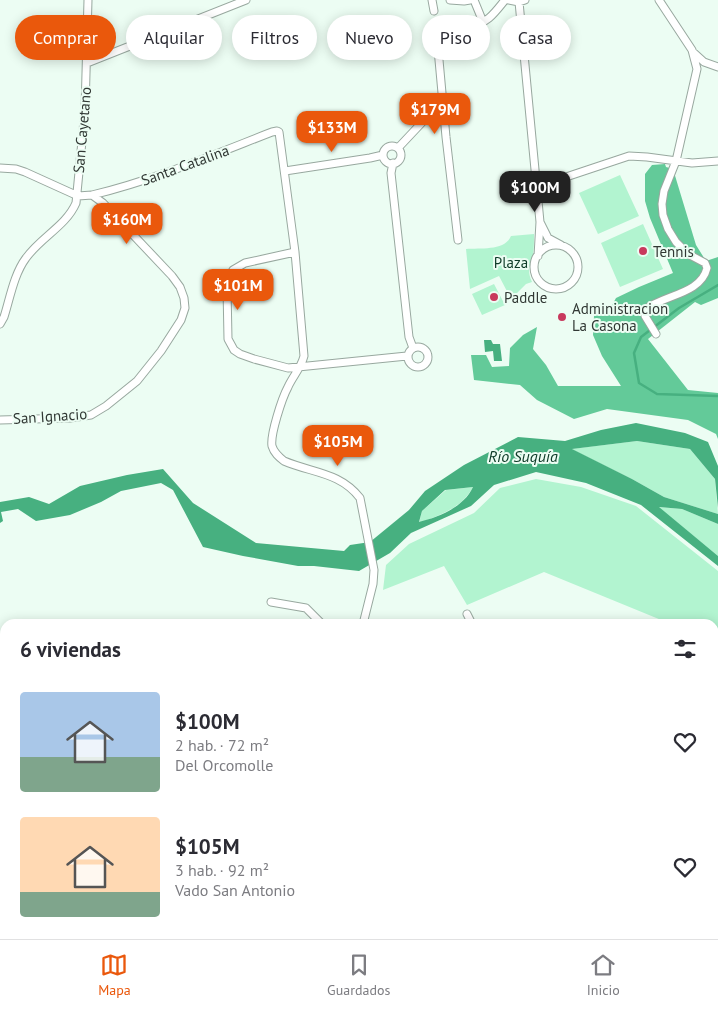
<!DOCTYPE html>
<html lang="es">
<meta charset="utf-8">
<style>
body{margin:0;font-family:"PT Sans",sans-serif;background:#f7f7f7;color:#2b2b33;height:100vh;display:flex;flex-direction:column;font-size:19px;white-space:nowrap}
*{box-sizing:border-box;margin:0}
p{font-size:16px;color:#7c7c81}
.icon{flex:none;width:28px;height:28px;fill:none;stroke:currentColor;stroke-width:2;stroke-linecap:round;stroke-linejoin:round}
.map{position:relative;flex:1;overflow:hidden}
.side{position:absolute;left:0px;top:619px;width:719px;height:321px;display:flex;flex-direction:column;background:#fff;border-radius:15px 15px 0 0;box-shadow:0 2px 12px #0003}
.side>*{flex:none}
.hud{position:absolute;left:15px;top:15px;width:689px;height:45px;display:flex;gap:10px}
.price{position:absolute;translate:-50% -42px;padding:0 11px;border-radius:10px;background:#ea580c;color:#fff;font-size:16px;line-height:32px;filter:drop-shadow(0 1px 2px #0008)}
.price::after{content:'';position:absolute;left:50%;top:30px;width:15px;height:11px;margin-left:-8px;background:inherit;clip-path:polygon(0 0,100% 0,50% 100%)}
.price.current{background:#222;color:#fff}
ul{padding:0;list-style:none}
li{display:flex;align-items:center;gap:15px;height:125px;padding:0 20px}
li span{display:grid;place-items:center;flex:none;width:140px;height:100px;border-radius:5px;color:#555}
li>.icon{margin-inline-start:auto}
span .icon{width:60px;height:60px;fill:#fffc;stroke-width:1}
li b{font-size:21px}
h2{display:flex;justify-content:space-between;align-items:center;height:60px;padding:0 20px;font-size:21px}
.pill{padding:0 18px;border-radius:22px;background:#fff;box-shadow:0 2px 12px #0003;font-size:18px;line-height:45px}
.pill.current{background:#ea580c;color:#fff}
.tabs{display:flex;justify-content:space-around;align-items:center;height:70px;border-top:1px solid #e1e1e2;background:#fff;font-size:14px;color:#7c7c81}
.tabs a{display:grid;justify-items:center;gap:2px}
.tabs .current{color:#ea580c}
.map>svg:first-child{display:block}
.green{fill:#b2f4d0}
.forest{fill:#63ca99}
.water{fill:#47b080;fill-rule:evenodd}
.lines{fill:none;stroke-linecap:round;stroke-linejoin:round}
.stream{stroke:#47b080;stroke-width:2.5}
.minor-casing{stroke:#98a89f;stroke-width:9}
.primary-casing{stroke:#1aa574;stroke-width:14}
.minor{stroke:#fff;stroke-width:7}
.primary{stroke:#6eecc0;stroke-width:11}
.poi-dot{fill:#c8395d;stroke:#ecfdf3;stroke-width:2}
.labels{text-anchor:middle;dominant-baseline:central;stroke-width:4;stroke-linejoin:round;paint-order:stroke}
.street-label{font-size:15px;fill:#313834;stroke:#ecfdf3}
.poi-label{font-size:15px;fill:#313834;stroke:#ecfdf3;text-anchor:start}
.park-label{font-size:15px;fill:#0d3b27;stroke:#ecfdf3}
.water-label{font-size:16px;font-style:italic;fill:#0d3a27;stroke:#ecfdf3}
</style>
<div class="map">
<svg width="718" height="939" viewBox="0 0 718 939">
<rect width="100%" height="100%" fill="#ecfdf3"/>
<path class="green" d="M 620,175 L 639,216 L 598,234 L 579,193 Z
M 643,224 L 663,269 L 620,287 L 601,243 Z
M 534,234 C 534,241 534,248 533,255 C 531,266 526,269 532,282 L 526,284 L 511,299 L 499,276 L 470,289 L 466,249 C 481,248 505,251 511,236 Z
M 494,284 L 505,305 L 482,315 L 472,294 Z
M 637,441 L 690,449 L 715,479 L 718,514 L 664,497 L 632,479 L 571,449 Z
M 536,479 L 581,487 L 636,506 L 718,571 L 718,663 L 714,652 L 714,624 L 671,624 L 544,572 L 467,605 L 444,566 L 383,590 L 386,565 L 409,544 L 474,513 L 500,488 Z
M 473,487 C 462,508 440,515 419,523 L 422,511 L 446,490 Z
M 658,507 L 682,509 L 718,524 L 718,556 Z
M 0,678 L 5,679 L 5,729 L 0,728 Z"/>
<path class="forest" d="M 665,164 L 666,167 L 673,169 L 696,245 L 706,261 L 718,257 L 718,298 L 701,305 L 695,302 L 648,339 L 688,390 L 718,393 L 718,439 L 716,434 L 688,420 L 607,409 L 574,419 L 537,400 L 520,385 L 474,380 L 471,355 L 486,355 L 492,367 L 509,366 L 510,348 L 523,335 L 537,327 L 533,349 L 546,365 L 558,386 L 621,386 L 602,356 L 593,335 L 594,316 L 610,309 L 616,298 L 639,287 L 673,273 L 650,218 L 645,201 L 645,174 L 652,165 Z"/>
<path class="water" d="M 484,340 L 491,340 L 493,344 L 500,344 L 502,361 L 494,361 L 493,351 L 485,352 Z
M 636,423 L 685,433 L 708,442 L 718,466 L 718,508 L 715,479 L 690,449 L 637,441 L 572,449 L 632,479 L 664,497 L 718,514 L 718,524 L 682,509 L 659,507 L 718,556 L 718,566 L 641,505 L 586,483 L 536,472 L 494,485 L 471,506 L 411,533 L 390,553 L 359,571 L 314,566 L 298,566 L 243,556 L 203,547 L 173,490 L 161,483 L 121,491 L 101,502 L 70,515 L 36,521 L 18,509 L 1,512 L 3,521 L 0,523 L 0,502 L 29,497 L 49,504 L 80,486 L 127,475 L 163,469 L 193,503 L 256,543 L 344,551 L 350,545 L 370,542 L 409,510 L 425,491 L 464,465 L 518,437 L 565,441 L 601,430 ZM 473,487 C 464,507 439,517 419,522 L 422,511 L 445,490 Z"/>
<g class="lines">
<path class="stream" d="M 718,285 L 679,308 L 641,337 L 634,353 L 639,383 L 657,394 L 718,396"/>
<defs>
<path id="minor" d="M 432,0 L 434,11
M 450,0 L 464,1 L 470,0
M 474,0 L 483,22
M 509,0 L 519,2 L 525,0
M 519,2 L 540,222
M 693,52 L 704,62 L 718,67
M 87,63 L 246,0
M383 155a9 9 0 1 1 18 0a9 9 0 1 1-18 0Z
M 398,148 L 430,114
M 393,163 L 391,173 L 409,337 L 413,348
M 0,168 L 16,169 L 25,172 L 78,196 L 92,195 L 103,203 L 172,276 L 180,287 L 184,298 L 185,308 L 181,320 L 161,351 L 137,381 L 106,406 L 91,415 L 70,418 L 0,420
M 285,171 L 370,158 L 383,155
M 537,180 L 566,177 L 629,156 L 647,157 L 692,163 L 718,161
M 92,195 C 154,180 213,155 272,132 L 277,131 L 279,132 L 295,252 L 304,356 C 301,368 293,376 288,387 C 282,398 270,435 272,446 C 274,453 279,457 284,461 C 312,473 340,472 360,498 L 374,570 L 373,584 L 363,624
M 458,240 L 446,137 L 436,27 C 454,32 474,30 489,18 C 495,13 500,6 505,0
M534 267a22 22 0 1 1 44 0a22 22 0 1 1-44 0Z
M 295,252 L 245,263 L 233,270 L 228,279 L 227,288 L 228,339 L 234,350 L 240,354 L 254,359 L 288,368 L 407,356
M 538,256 L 540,222 L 548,238 L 561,245
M 0,324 L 4,317 C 10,298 14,274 26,258 C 41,237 66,226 76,203 L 85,110 L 88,0
M 656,334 L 645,316 L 646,309 C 664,295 701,294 707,268 L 705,263 L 688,254 L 676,242 L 668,229 L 663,215 L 662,204 L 664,191 L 676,161 L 697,69 L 692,50 L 659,0
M408 357a10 10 0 1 1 20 0a10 10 0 1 1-20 0Z
M 271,602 L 306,608 L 322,624
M 467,614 L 472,624
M 714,689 L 718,700
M 714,737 L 718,735
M 714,830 L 718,828
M 109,935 L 111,939
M 312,935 L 314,939
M 417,935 L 419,939
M 498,935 L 499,939
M 554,935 L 555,939
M 251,939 L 261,935
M 563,939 L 566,935"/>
<path id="primary" d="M 0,747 L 5,748
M 0,757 L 5,758
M 656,935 L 664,939
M 678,935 L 686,939"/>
</defs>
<use href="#minor" class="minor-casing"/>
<use href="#primary" class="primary-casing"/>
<use href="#minor" class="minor"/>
<use href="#primary" class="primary"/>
</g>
<g class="poi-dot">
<circle cx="643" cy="251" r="5"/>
<circle cx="494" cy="297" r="5"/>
<circle cx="562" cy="317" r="5"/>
</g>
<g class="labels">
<g class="street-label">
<text transform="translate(82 130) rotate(-85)">San Cayetano</text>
<text transform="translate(185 165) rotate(-20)">Santa Catalina</text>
<text transform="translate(50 416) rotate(-4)">San Ignacio</text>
</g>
<g class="poi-label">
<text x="653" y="251">Tennis</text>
<text x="504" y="297">Paddle</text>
<text x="572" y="308">Administracion<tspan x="572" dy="17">La Casona</tspan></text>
</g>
<g class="park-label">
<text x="511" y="262">Plaza</text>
</g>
<g class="water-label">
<text x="523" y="456">Río Suquía</text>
</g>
</g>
</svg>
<b class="price" style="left:435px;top:135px">$179M</b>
<b class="price" style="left:332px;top:153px">$133M</b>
<b class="price current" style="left:535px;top:213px">$100M</b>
<b class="price" style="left:127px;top:245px">$160M</b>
<b class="price" style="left:238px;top:311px">$101M</b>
<b class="price" style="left:338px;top:467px">$105M</b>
<div class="hud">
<a class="pill current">Comprar</a>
<a class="pill">Alquilar</a>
<a class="pill">Filtros</a>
<a class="pill">Nuevo</a>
<a class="pill">Piso</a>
<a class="pill">Casa</a>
</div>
<section class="side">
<h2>6 viviendas<svg class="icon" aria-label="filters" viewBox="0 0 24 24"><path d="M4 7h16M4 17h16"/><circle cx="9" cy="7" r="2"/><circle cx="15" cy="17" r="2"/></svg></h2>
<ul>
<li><span style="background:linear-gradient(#a9c7e8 65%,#7fa58c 0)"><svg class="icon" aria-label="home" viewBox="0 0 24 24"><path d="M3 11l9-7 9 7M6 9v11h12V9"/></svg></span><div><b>$100M</b><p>2 hab. · 72 m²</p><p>Del Orcomolle</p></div><svg class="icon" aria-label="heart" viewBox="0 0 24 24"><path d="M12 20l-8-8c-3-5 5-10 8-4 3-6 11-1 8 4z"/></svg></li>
<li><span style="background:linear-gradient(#ffd9b3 75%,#7fa58c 0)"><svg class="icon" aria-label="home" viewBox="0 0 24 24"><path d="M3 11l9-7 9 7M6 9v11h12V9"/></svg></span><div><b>$105M</b><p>3 hab. · 92 m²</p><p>Vado San Antonio</p></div><svg class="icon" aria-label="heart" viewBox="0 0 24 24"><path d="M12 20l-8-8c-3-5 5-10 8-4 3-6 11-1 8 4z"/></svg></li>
</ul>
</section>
</div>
<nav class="tabs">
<a class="current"><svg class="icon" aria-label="map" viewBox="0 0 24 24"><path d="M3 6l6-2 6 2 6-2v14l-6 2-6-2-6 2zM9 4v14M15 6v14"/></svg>Mapa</a>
<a><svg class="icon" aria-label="saved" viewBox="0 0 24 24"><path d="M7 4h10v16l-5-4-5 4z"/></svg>Guardados</a>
<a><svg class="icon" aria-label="home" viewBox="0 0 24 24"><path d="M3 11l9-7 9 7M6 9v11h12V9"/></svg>Inicio</a>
</nav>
